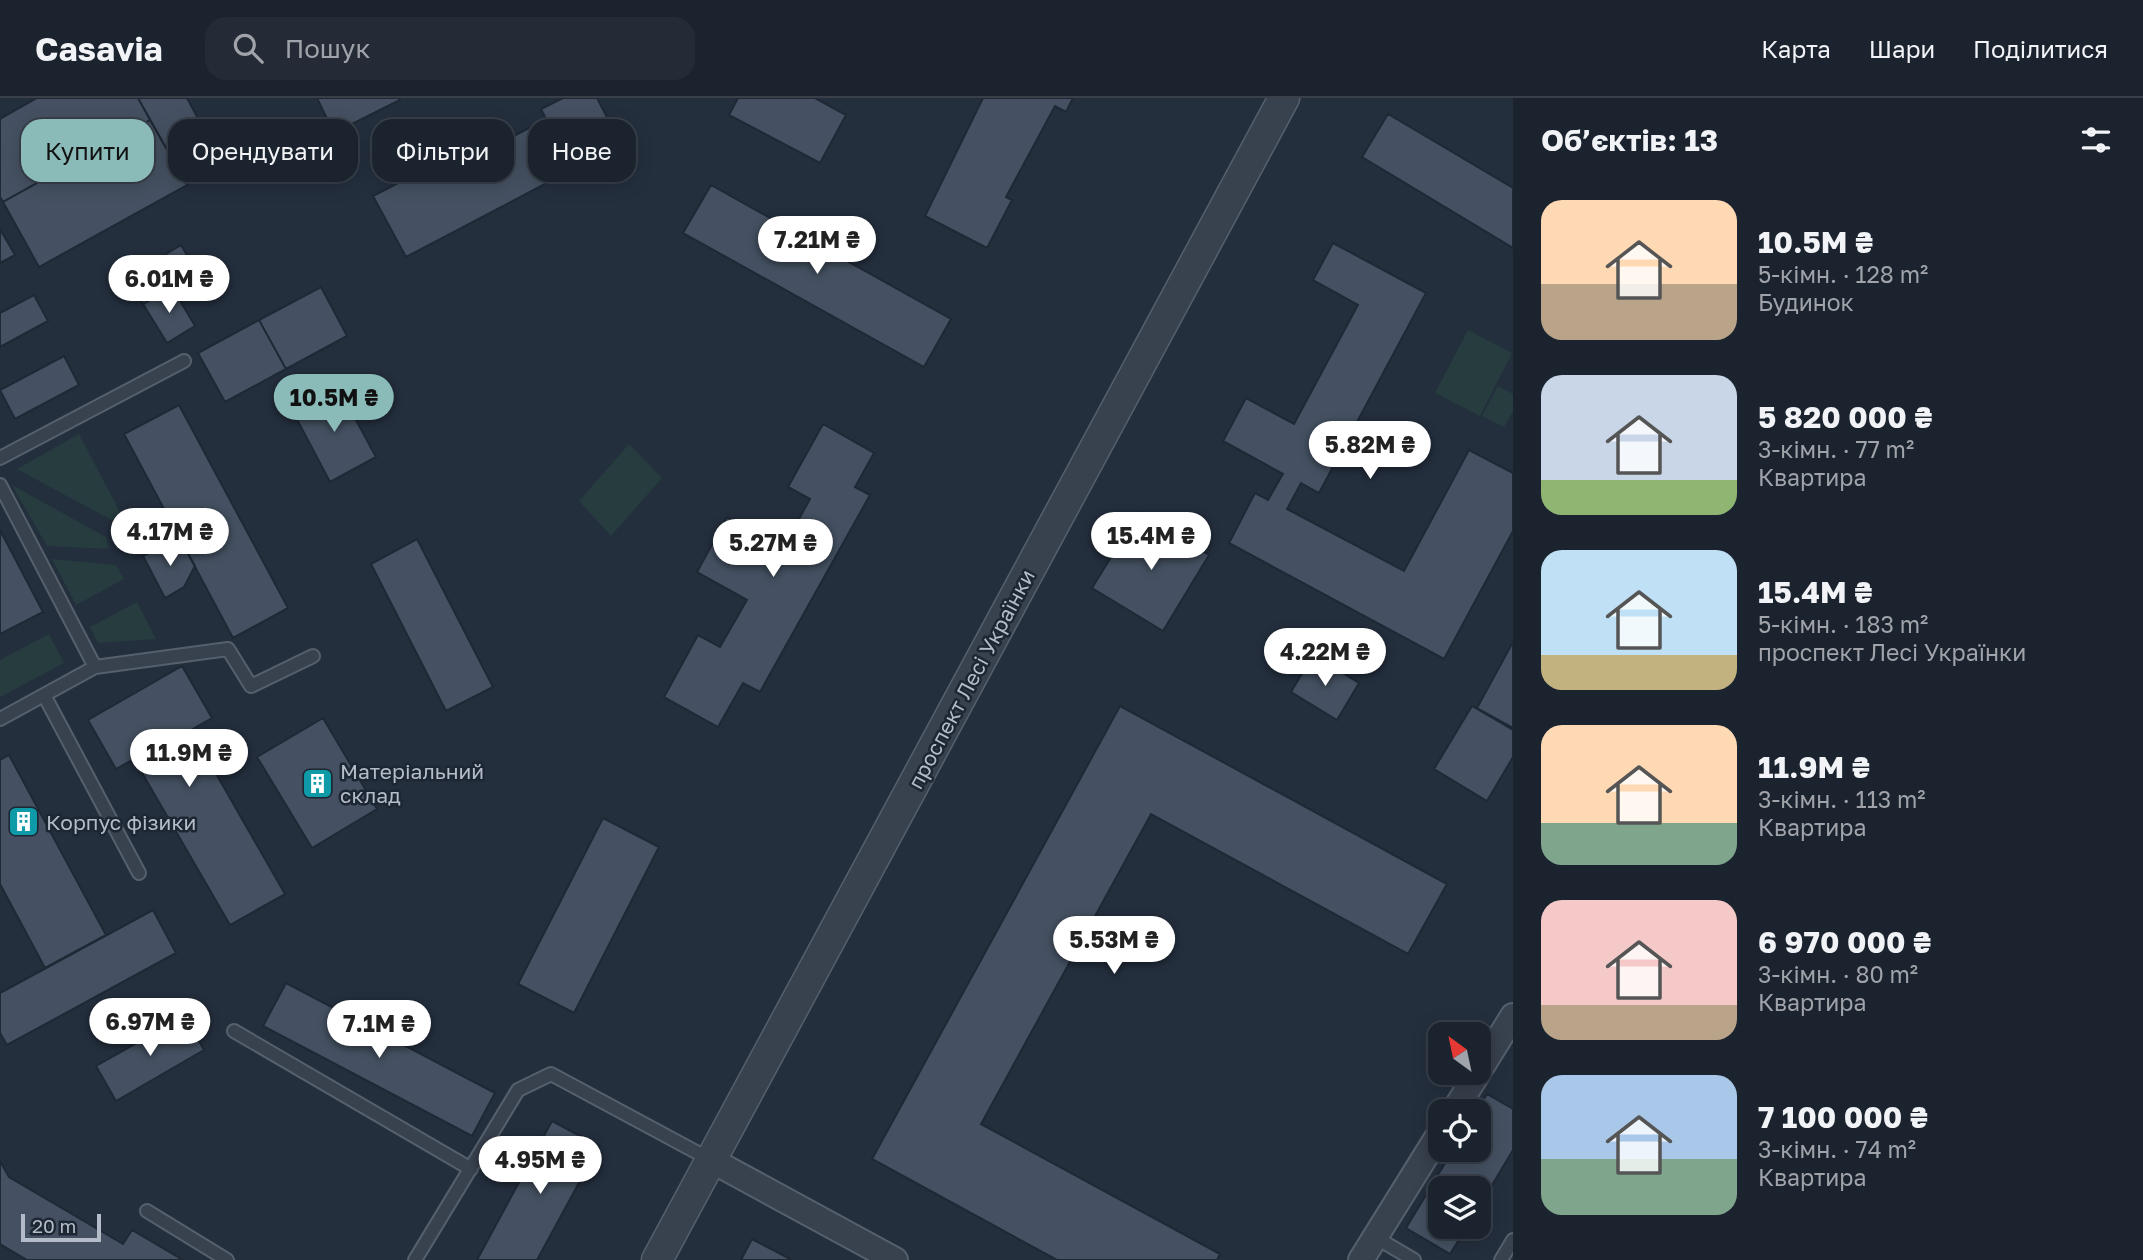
<!DOCTYPE html>
<html lang="uk">
<meta charset="utf-8">
<style>
body{margin:0;font-family:"Golos Text",sans-serif;background:#242b36;color:#f1f3f6;height:100vh;display:flex;flex-direction:column;font-size:26px;white-space:nowrap}
*{box-sizing:border-box;margin:0}
p{font-size:23px;color:#a0a4aa}
.icon{flex:none;width:38px;height:38px;fill:none;stroke:currentColor;stroke-width:2;stroke-linecap:round;stroke-linejoin:round}
.map{position:relative;flex:1;overflow:hidden}
.side{display:flex;flex-direction:column;background:#1b232e;width:630px}
.side>*{flex:none}
.guide{position:absolute;left:21px;top:21px;width:665px;height:63px;display:flex;gap:14px}
.needle{width:46px;rotate:327deg}
.fabs{position:absolute;left:1428px;top:924px;display:grid;gap:14px}
.fabs a{display:grid;place-items:center;width:63px;height:63px;border-radius:14px;background:#1b232e;box-shadow:0 4px 18px #0003,0 0 0 2px #39404a;font-size:35px}
.scale{position:absolute;left:21px;bottom:18px;width:80px;box-sizing:border-box;padding-left:7px;border:4px solid #b4bcc9;border-top:0;font-size:19px;line-height:24px;white-space:nowrap;color:#b4bcc9;-webkit-text-stroke:5px #1d2633;paint-order:stroke}
.price{position:absolute;translate:-50% -60px;padding:0 16px;border-radius:24px;background:#fff;color:#222;font-size:23px;line-height:46px;filter:drop-shadow(0 2px 4px #0008)}
.price::after{content:'';position:absolute;left:50%;top:42px;width:21px;height:16px;margin-left:-10px;background:inherit;clip-path:polygon(0 0,100% 0,50% 100%)}
.price.on{background:#8bbbb9;color:#111}
ul{padding:0;list-style:none}
li{display:flex;align-items:center;gap:21px;height:175px;padding:0 28px}
li span{display:grid;place-items:center;flex:none;width:196px;height:140px;border-radius:21px;color:#555}
li>.icon{margin-inline-start:auto}
span .icon{width:84px;height:84px;fill:#fffc;stroke-width:1}
li b{font-size:30px}
h2{display:flex;justify-content:space-between;align-items:center;height:84px;padding:0 28px;font-size:30px}
.pill{padding:0 24px;border-radius:21px;background:#1b232e;box-shadow:0 4px 18px #0003,0 0 0 2px #39404a;font-size:24px;line-height:63px}
.pill.on{background:#8bbbb9;color:#111}
header{display:flex;align-items:center;gap:42px;box-sizing:border-box;height:98px;padding:0 35px;background:#1b232e;border-bottom:2px solid #39404a}
header strong{font-size:33px}
nav{display:flex;gap:38px;margin-inline-start:auto;font-size:24px}
.search{width:490px;height:63px;background:#242b36;display:flex;align-items:center;gap:18px;box-sizing:border-box;padding:0 24px;border-radius:21px;color:#a0a4aa;font-size:26px}
main{display:flex;flex:1;min-height:0}
.map>svg:first-child{display:block}
.green{fill:#263c3f}
.building{fill:#455162;stroke:#1f2835;stroke-width:2}
.lines{fill:none;stroke-linecap:round;stroke-linejoin:round}
.service-casing{stroke:#565f6c;stroke-width:16}
.minor-casing{stroke:#565f6c;stroke-width:28}
.tertiary-casing{stroke:#565f6c;stroke-width:33}
.service{stroke:#38414e;stroke-width:12}
.minor{stroke:#38414e;stroke-width:24}
.tertiary{stroke:#38414e;stroke-width:30}
.labels{text-anchor:middle;dominant-baseline:central;stroke-width:5;stroke-linejoin:round;paint-order:stroke}
.street-label{font-size:21px;fill:#b4bcc9;stroke:#1d2633}
.poi-label{font-size:21px;fill:#b4bcc9;stroke:#1d2633;text-anchor:start}
</style>
<header>
<strong>Casavia</strong>
<div class="search"><svg class="icon" aria-label="search" viewBox="0 0 24 24"><circle cx="10" cy="10" r="6"/><path d="M15 15l6 6"/></svg>Пошук</div>
<nav><a>Карта</a><a>Шари</a><a>Поділитися</a></nav>
</header>
<main>
<div class="map">
<svg width="1513" height="1162" viewBox="0 0 1513 1162">
<rect width="100%" height="100%" fill="#242f3e"/>
<path class="green" d="M 1468,232 L 1512,255 L 1480,318 L 1435,295 Z
M 1498,288 L 1513,296 L 1513,313 L 1504,329 L 1482,318 Z
M 79,336 L 122,418 L 113,423 L 17,371 Z
M 629,346 L 662,380 L 611,438 L 579,403 Z
M 12,387 L 106,439 L 109,451 L 47,448 Z
M 52,461 L 116,467 L 124,481 L 76,507 Z
M 137,504 L 156,541 L 98,545 L 90,529 Z
M 49,536 L 64,565 L 0,599 L 0,562 Z"/>
<path class="building" d="M 37,0 L 138,0 L 150,22 L 3,104 L 0,99 L 0,21 Z
M 138,0 L 187,0 L 223,67 L 187,87 Z
M 317,0 L 399,0 L 400,2 L 334,35 Z
M 563,0 L 597,0 L 621,46 L 406,159 L 373,98 L 425,71 L 431,82 L 546,21 L 541,11 Z
M 738,0 L 815,0 L 846,17 L 820,65 L 729,17 Z
M 983,0 L 1073,0 L 1066,14 L 1055,8 L 1006,99 L 1012,102 L 987,150 L 925,118 Z
M 1388,16 L 1513,90 L 1513,150 L 1362,59 Z
M 150,22 L 187,87 L 39,169 L 3,104 Z
M 711,87 L 951,221 L 924,269 L 683,135 Z
M 0,131 L 15,157 L 0,165 Z
M 1333,145 L 1426,195 L 1319,395 L 1301,385 L 1287,411 L 1404,473 L 1469,352 L 1513,375 L 1513,433 L 1444,561 L 1229,445 L 1255,395 L 1268,402 L 1283,376 L 1223,343 L 1246,300 L 1294,326 L 1358,207 L 1313,182 Z
M 181,147 L 197,174 L 143,206 L 128,179 Z
M 172,189 L 195,228 L 167,245 L 143,206 Z
M 321,189 L 347,238 L 286,271 L 259,222 Z
M 34,197 L 48,223 L 0,249 L 0,215 Z
M 259,222 L 286,271 L 225,304 L 198,255 Z
M 64,258 L 79,287 L 15,321 L 0,292 Z
M 337,287 L 376,359 L 330,384 L 292,312 Z
M 179,307 L 288,510 L 233,540 L 124,336 Z
M 823,326 L 874,355 L 855,389 L 870,397 L 760,594 L 743,585 L 718,629 L 664,599 L 698,537 L 720,549 L 747,502 L 697,474 L 727,419 L 783,450 L 810,401 L 788,389 Z
M 1139,414 L 1209,457 L 1163,533 L 1092,490 Z
M 0,432 L 43,514 L 0,536 Z
M 417,441 L 493,589 L 446,613 L 371,466 Z
M 164,447 L 185,450 L 195,468 L 184,489 L 165,500 L 143,458 Z
M 1513,544 L 1513,630 L 1477,610 Z
M 1313,557 L 1359,585 L 1337,622 L 1291,594 Z
M 182,568 L 212,620 L 191,632 L 285,796 L 230,827 L 134,661 L 116,671 L 88,622 Z
M 1120,608 L 1447,786 L 1408,856 L 1151,716 L 981,1026 L 1220,1156 L 1217,1162 L 1057,1162 L 872,1061 Z
M 1472,608 L 1513,632 L 1513,659 L 1487,703 L 1434,671 Z
M 323,620 L 377,711 L 312,750 L 257,659 Z
M 9,657 L 106,837 L 45,870 L 0,786 L 0,662 Z
M 603,720 L 659,749 L 574,915 L 518,886 Z
M 153,812 L 176,855 L 7,947 L 0,935 L 0,895 Z
M 286,885 L 495,995 L 472,1038 L 263,928 Z
M 185,918 L 204,952 L 116,1003 L 96,968 Z
M 1487,996 L 1513,1011 L 1513,1052 L 1479,1109 L 1479,1090 L 1440,1090 L 1440,1129 L 1467,1129 L 1450,1156 L 1406,1130 L 1453,1052 L 1479,1052 L 1476,1013 Z
M 552,1023 L 599,1048 L 537,1162 L 477,1162 Z
M 0,1063 L 9,1079 L 123,1146 L 132,1132 L 183,1162 L 27,1162 L 0,1146 Z
M 752,1141 L 792,1162 L 741,1162 Z"/>
<g class="lines">
<defs>
<path id="service" d="M 0,360 L 184,263
M 0,387 L 95,569
M 44,597 L 139,775
M 0,621 L 95,569 L 228,551 L 251,588 L 313,558
M 234,933 L 471,1071
M 147,1113 L 227,1162
M 1375,1139 L 1414,1162
M 415,1162 L 518,992 L 551,976 L 711,1062
M 1501,1162 L 1513,1142"/>
<path id="minor" d="M 1479,973 L 1513,918
M 1454,1013 L 1478,975
M 711,1062 L 895,1162
M 1361,1162 L 1440,1035"/>
<path id="tertiary" d="M 657,1162 L 1284,0"/>
</defs>
<use href="#service" class="service-casing"/>
<use href="#minor" class="minor-casing"/>
<use href="#tertiary" class="tertiary-casing"/>
<use href="#service" class="service"/>
<use href="#minor" class="minor"/>
<use href="#tertiary" class="tertiary"/>
</g>
<defs>
<symbol id="building-square" viewBox="-11 -11 22 22"><rect x="-9" y="-9" width="18" height="18" rx="4" fill="#0f9aa8" stroke="#1d2633"/><path d="M-4-6H4V6H1V3H-1V6H-4ZM-2.5-4.3h1.7v1.8h-1.7ZM.8-4.3h1.7v1.8H.8ZM-2.5-1h1.7V.8h-1.7ZM.8-1h1.7V.8H.8Z" fill="#fff"/></symbol>
</defs>
<g fill-rule="evenodd">
<use href="#building-square" x="300" y="668" width="35" height="35"/>
<use href="#building-square" x="6" y="706" width="35" height="35"/>
</g>
<g class="labels">
<g class="street-label">
<text transform="translate(971 581) rotate(-62)">проспект Лесі Українки</text>
</g>
<g class="poi-label">
<text x="340" y="673">Матеріальний<tspan x="340" dy="24">склад</tspan></text>
<text x="46" y="724">Корпус фізики</text>
</g>
</g>
</svg>
<div class="fabs">
<a><svg class="needle" viewBox="-14 -14 28 28"><path d="M0-13l5 13h-10z" fill="#e53935"/><path d="M0 13l5-13h-10z" fill="#a0a4aa"/></svg></a>
<a><svg class="icon" aria-label="locate" viewBox="0 0 24 24"><circle cx="12" cy="12" r="6"/><path d="M12 2v4M12 18v4M2 12h4M18 12h4"/></svg></a>
<a><svg class="icon" aria-label="layers" viewBox="0 0 24 24"><path d="M12 4l9 5-9 5-9-5zM3 14l9 5 9-5"/></svg></a>
</div>
<div class="scale">20 m</div>
<b class="price" style="left:817px;top:178px">7.21M ₴</b>
<b class="price" style="left:169px;top:217px">6.01M ₴</b>
<b class="price on" style="left:334px;top:336px">10.5M ₴</b>
<b class="price" style="left:1370px;top:383px">5.82M ₴</b>
<b class="price" style="left:170px;top:470px">4.17M ₴</b>
<b class="price" style="left:1151px;top:474px">15.4M ₴</b>
<b class="price" style="left:773px;top:481px">5.27M ₴</b>
<b class="price" style="left:1325px;top:590px">4.22M ₴</b>
<b class="price" style="left:189px;top:691px">11.9M ₴</b>
<b class="price" style="left:1114px;top:878px">5.53M ₴</b>
<b class="price" style="left:150px;top:960px">6.97M ₴</b>
<b class="price" style="left:379px;top:962px">7.1M ₴</b>
<b class="price" style="left:540px;top:1098px">4.95M ₴</b>
<div class="guide">
<a class="pill on">Купити</a>
<a class="pill">Орендувати</a>
<a class="pill">Фільтри</a>
<a class="pill">Нове</a>
</div>
</div>
<section class="side">
<h2>Об’єктів: 13<svg class="icon" aria-label="filters" viewBox="0 0 24 24"><path d="M4 7h16M4 17h16"/><circle cx="9" cy="7" r="2"/><circle cx="15" cy="17" r="2"/></svg></h2>
<ul>
<li><span style="background:linear-gradient(#ffd9b3 60%,#b9a48a 0)"><svg class="icon" aria-label="home" viewBox="0 0 24 24"><path d="M3 11l9-7 9 7M6 9v11h12V9"/></svg></span><div><b>10.5M ₴</b><p>5-кімн. · 128 m²</p><p>Будинок</p></div></li>
<li><span style="background:linear-gradient(#c9d6e8 75%,#8fb573 0)"><svg class="icon" aria-label="home" viewBox="0 0 24 24"><path d="M3 11l9-7 9 7M6 9v11h12V9"/></svg></span><div><b>5 820 000 ₴</b><p>3-кімн. · 77 m²</p><p>Квартира</p></div></li>
<li><span style="background:linear-gradient(#bfe0f5 75%,#c2b280 0)"><svg class="icon" aria-label="home" viewBox="0 0 24 24"><path d="M3 11l9-7 9 7M6 9v11h12V9"/></svg></span><div><b>15.4M ₴</b><p>5-кімн. · 183 m²</p><p>проспект Лесі Українки</p></div></li>
<li><span style="background:linear-gradient(#ffd9b3 70%,#7fa58c 0)"><svg class="icon" aria-label="home" viewBox="0 0 24 24"><path d="M3 11l9-7 9 7M6 9v11h12V9"/></svg></span><div><b>11.9M ₴</b><p>3-кімн. · 113 m²</p><p>Квартира</p></div></li>
<li><span style="background:linear-gradient(#f6c9c9 75%,#b9a48a 0)"><svg class="icon" aria-label="home" viewBox="0 0 24 24"><path d="M3 11l9-7 9 7M6 9v11h12V9"/></svg></span><div><b>6 970 000 ₴</b><p>3-кімн. · 80 m²</p><p>Квартира</p></div></li>
<li><span style="background:linear-gradient(#a9c7e8 60%,#7fa58c 0)"><svg class="icon" aria-label="home" viewBox="0 0 24 24"><path d="M3 11l9-7 9 7M6 9v11h12V9"/></svg></span><div><b>7 100 000 ₴</b><p>3-кімн. · 74 m²</p><p>Квартира</p></div></li>
</ul>
</section>
</main>
